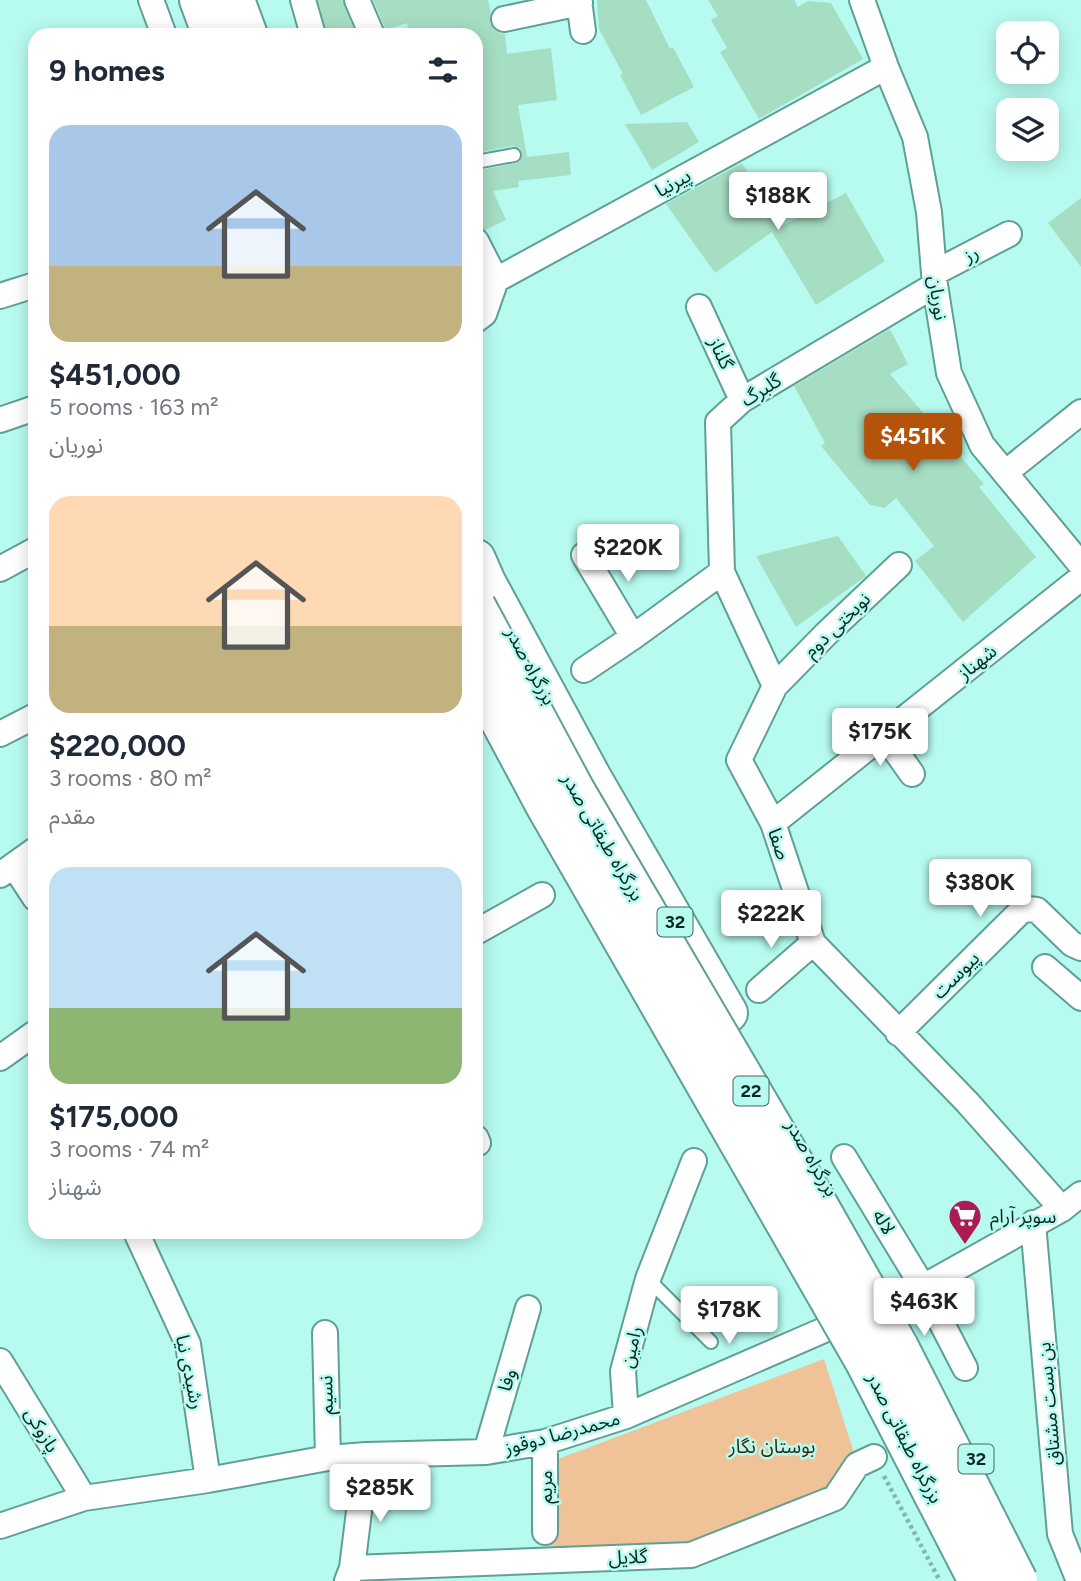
<!DOCTYPE html>
<meta charset="utf-8">
<style>
body{margin:0;font-family:Figtree,"Noto Sans Arabic",sans-serif;background:#f6f6f7;color:#1f2937;height:100vh;display:flex;flex-direction:column;font-size:26px;white-space:nowrap}
*{box-sizing:border-box;margin:0}
p{font-size:23px;color:#747a83}
.icon{flex:none;width:38px;height:38px;fill:none;stroke:currentColor;stroke-width:2;stroke-linecap:round;stroke-linejoin:round}
.map{position:relative;flex:1;overflow:hidden}
.side{position:absolute;left:28px;top:28px;width:455px;height:1211px;display:flex;flex-direction:column;background:#fff;border-radius:21px;box-shadow:0 4px 18px #0003}
.side>*{flex:none}
.tools{position:absolute;left:996px;top:21px;display:grid;gap:14px}
.tools a{display:grid;place-items:center;width:63px;height:63px;border-radius:14px;background:#fff;box-shadow:0 4px 18px #0003;font-size:35px}
.price{position:absolute;translate:-50% -60px;padding:0 16px;border-radius:7px;background:#fff;color:#222;font-size:23px;line-height:46px;filter:drop-shadow(0 2px 4px #0008)}
.price::after{content:'';position:absolute;left:50%;top:42px;width:21px;height:16px;margin-left:-10px;background:inherit;clip-path:polygon(0 0,100% 0,50% 100%)}
.price.active{background:#b45309;color:#fff}
ul{padding:0;list-style:none}
li{display:grid;align-content:center;gap:14px;height:371px;padding:0 21px}
li span{display:grid;place-items:center;height:217px;border-radius:21px;color:#555}
li>.icon{margin-inline-start:auto}
span .icon{width:126px;height:126px;fill:#fffc;stroke-width:1}
li b{font-size:30px}
h2{display:flex;justify-content:space-between;align-items:center;height:84px;padding:0 21px;font-size:30px}
.map>svg:first-child{display:block}
.green{fill:#f0c298}
.building{fill:#a6dec3}
.lines{fill:none;stroke-linecap:round;stroke-linejoin:round}
.lane-casing{stroke:#5ea096;stroke-width:16}
.street-casing{stroke:#5ea096;stroke-width:28}
.highway-casing{stroke:#5ea096;stroke-width:42}
.path{stroke:#7fb6ad;stroke-width:4.5;stroke-dasharray:3.5 3.5;stroke-linecap:butt}
.lane{stroke:#fff;stroke-width:12}
.street{stroke:#fff;stroke-width:24}
.highway{stroke:#fff;stroke-width:38}
.highway-bridge-casing{stroke:#5ea096;stroke-width:42;stroke-linecap:butt}
.highway-bridge{stroke:#fff;stroke-width:38}
.labels{text-anchor:middle;dominant-baseline:central;stroke-width:5;stroke-linejoin:round;paint-order:stroke}
.shield{fill:#b7fbf0;stroke:#3e6760;stroke-width:2}
.shield-label{font-size:18px;font-weight:bold;fill:#0a2723}
.street-label{font-size:19px;fill:#0a2723;stroke:#b7fbf0}
.poi-label{font-size:19px;fill:#0a2723;stroke:#b7fbf0;text-anchor:start}
.park-label{font-size:19px;fill:#3d250d;stroke:#b7fbf0}
</style>
<div class="map">
<svg width="1081" height="1581" viewBox="0 0 1081 1581">
<rect width="100%" height="100%" fill="#b7fbf0"/>
<path class="green" d="M 824,1359 L 855,1456 L 832,1493 L 697,1542 L 549,1551 L 550,1462 Z"/>
<path class="building" d="M 318,0 L 342,0 L 356,35 L 327,35 Z
M 373,0 L 488,0 L 491,13 L 490,23 L 493,29 L 499,33 L 505,34 L 507,54 L 551,48 L 557,100 L 518,105 L 527,157 L 569,152 L 571,175 L 518,181 L 519,187 L 493,191 L 506,220 L 485,230 L 476,226 L 476,171 L 516,163 L 520,161 L 523,154 L 520,149 L 513,146 L 476,153 L 476,35 L 409,35 L 407,23 L 386,30 Z
M 597,0 L 646,0 L 670,49 L 673,47 L 694,87 L 641,115 L 620,75 L 623,74 L 599,29 Z
M 708,0 L 794,0 L 798,7 L 808,1 L 831,3 L 863,59 L 759,119 L 720,52 L 727,48 L 711,20 L 718,16 Z
M 687,122 L 699,142 L 652,170 L 625,124 Z
M 742,163 L 782,226 L 778,228 L 846,193 L 885,261 L 816,305 L 772,232 L 715,273 L 666,204 Z
M 1081,198 L 1081,267 L 1048,223 Z
M 890,329 L 908,364 L 890,374 L 984,484 L 979,487 L 1036,557 L 963,622 L 915,561 L 934,546 L 896,498 L 885,508 L 870,505 L 821,446 L 825,443 L 794,386 Z
M 838,536 L 866,576 L 796,627 L 756,556 Z"/>
<g class="lines">
<defs>
<path id="lane" d="M 476,162 L 514,155
M 648,1279 L 711,1342"/>
<path id="street" d="M 151,0 L 164,35
M 303,0 L 313,35
M 357,0 L 372,35
M 579,0 L 583,31
M 862,0 L 886,67 L 915,137 L 929,212 L 935,285 L 949,373 L 982,445 L 1081,565
M 504,19 L 580,3
M 476,241 L 496,280
M 934,273 L 1009,234
M 496,280 L 886,67
M 0,296 L 35,285
M 699,307 L 742,400
M 476,320 L 484,314 L 496,280
M 0,420 L 35,408
M 1005,473 L 1081,412
M 584,555 L 633,637
M 899,565 L 827,633 L 775,686 L 739,760 L 773,823 L 813,943 L 967,1102 L 1062,1209
M 0,569 L 35,550
M 584,670 L 633,637 L 722,572
M 775,686 L 722,572 L 718,422 L 742,400 L 935,285
M 0,734 L 35,716
M 885,736 L 912,774
M 773,823 L 1081,578
M 14,866 L 35,898
M 0,875 L 35,850
M 476,932 L 542,895
M 1045,967 L 1081,998
M 759,990 L 813,943
M 898,1033 L 1020,912 L 1027,909 L 1037,910 L 1072,944 L 1081,948
M 0,1058 L 35,1033
M 476,1138 L 478,1143
M 844,1157 L 923,1287 L 965,1368
M 1033,1223 L 1060,1534 L 1079,1581
M 136,1232 L 188,1344 L 208,1480
M 325,1333 L 328,1458
M 0,1361 L 84,1498
M 626,1416 L 623,1371 L 648,1279 L 694,1161
M 486,1452 L 528,1308
M 0,1526 L 84,1498 L 208,1480 L 328,1458 L 366,1455 L 486,1452 L 545,1442 L 626,1416 L 923,1287 L 1062,1209 L 1081,1194
M 545,1532 L 545,1442
M 352,1568 L 691,1555 L 835,1498 L 857,1465 L 874,1457
M 347,1581 L 352,1568 L 366,1455"/>
<path id="highway" d="M 199,0 L 212,35
M 235,0 L 248,35
M 476,559 L 486,582 L 592,778 L 728,1013"/>
</defs>
<use href="#lane" class="lane-casing"/>
<use href="#street" class="street-casing"/>
<use href="#highway" class="highway-casing"/>
<path class="path" d="M 884,1476 L 940,1581"/>
<use href="#lane" class="lane"/>
<use href="#street" class="street"/>
<use href="#highway" class="highway"/>
<defs>
<path id="highway-bridge" d="M 476,606 L 575,790 L 815,1199 L 899,1347 L 1018,1581
M 476,676 L 545,805 L 865,1362 L 978,1581"/>
</defs>
<use href="#highway-bridge" class="highway-bridge-casing"/>
<use href="#highway-bridge" class="highway-bridge"/>
</g>
<defs>
<symbol id="supermarket-pin" viewBox="-11 -11 22 30"><path d="M0 17L-7.5 6A9.5 9.5 0 1 1 7.5 6Z" fill="#ab1b54" stroke="#b7fbf0"/><path d="M-6-5.5h2.5l.6 2H6L4.5 2H-2.5L-4.4-4H-6ZM-1.5 3.2a1.3 1.3 0 1 0 .1 0ZM3 3.2a1.3 1.3 0 1 0 .1 0Z" fill="#fff"/></symbol>
</defs>
<g fill-rule="evenodd">
<use href="#supermarket-pin" x="946" y="1197" width="38" height="52"/>
</g>
<g class="labels">
<g class="shield">
<rect x="657.5" y="907.5" width="35" height="29" rx="5"/>
<rect x="733.5" y="1076.5" width="35" height="29" rx="5"/>
<rect x="958.5" y="1444.5" width="35" height="29" rx="5"/>
</g>
<g class="shield-label">
<text x="675" y="922">32</text>
<text x="751" y="1091">22</text>
<text x="976" y="1459">32</text>
</g>
<g class="street-label">
<text transform="translate(673 183) rotate(-29)">پیرنیا</text>
<text transform="translate(971 254) rotate(-27)">رز</text>
<text transform="translate(938 298) rotate(82)">نوریان</text>
<text transform="translate(721 353) rotate(65)">گلناز</text>
<text transform="translate(761 390) rotate(-33)">گلبرگ</text>
<text transform="translate(837 625) rotate(-44)">نوبختی دوم</text>
<text transform="translate(977 662) rotate(-39)">شهناز</text>
<text transform="translate(531 666) rotate(62)">بزرگراه صدر</text>
<text transform="translate(603 837) rotate(60)">بزرگراه طبقاتی صدر</text>
<text transform="translate(779 844) rotate(71)">صفا</text>
<text transform="translate(956 975) rotate(-45)">پیوست</text>
<text transform="translate(812 1158) rotate(60)">بزرگراه صدر</text>
<text transform="translate(884 1222) rotate(59)">لاله</text>
<text transform="translate(631 1347) rotate(-77)">رامین</text>
<text transform="translate(190 1372) rotate(78)">رشیدی نیا</text>
<text transform="translate(507 1380) rotate(-74)">وفا</text>
<text transform="translate(326 1395) rotate(-91)">نسیم</text>
<text transform="translate(1049 1404) rotate(-95)">بن بست مشتاق</text>
<text transform="translate(42 1430) rotate(59)">پازوکی</text>
<text transform="translate(562 1433) rotate(-15)">محمدرضا دوقوز</text>
<text transform="translate(905 1438) rotate(63)">بزرگراه طبقاتی صدر</text>
<text transform="translate(545 1487) rotate(-90)">مریم</text>
<text transform="translate(628 1557) rotate(-2)">گلایل</text>
</g>
<g class="poi-label">
<text x="990" y="1216">سوپر آرام</text>
</g>
<g class="park-label">
<text x="772" y="1446">بوستان نگار</text>
</g>
</g>
</svg>
<div class="tools">
<a><svg class="icon" aria-label="locate" viewBox="0 0 24 24"><circle cx="12" cy="12" r="6"/><path d="M12 2v4M12 18v4M2 12h4M18 12h4"/></svg></a>
<a><svg class="icon" aria-label="layers" viewBox="0 0 24 24"><path d="M12 4l9 5-9 5-9-5zM3 14l9 5 9-5"/></svg></a>
</div>
<b class="price" style="left:778px;top:232px">$188K</b>
<b class="price active" style="left:913px;top:473px">$451K</b>
<b class="price" style="left:628px;top:584px">$220K</b>
<b class="price" style="left:880px;top:768px">$175K</b>
<b class="price" style="left:980px;top:919px">$380K</b>
<b class="price" style="left:771px;top:950px">$222K</b>
<b class="price" style="left:924px;top:1338px">$463K</b>
<b class="price" style="left:729px;top:1346px">$178K</b>
<b class="price" style="left:380px;top:1524px">$285K</b>
<section class="side">
<h2>9 homes<svg class="icon" aria-label="filters" viewBox="0 0 24 24"><path d="M4 7h16M4 17h16"/><circle cx="9" cy="7" r="2"/><circle cx="15" cy="17" r="2"/></svg></h2>
<ul>
<li><span style="background:linear-gradient(#a9c7e8 65%,#c2b280 0)"><svg class="icon" aria-label="home" viewBox="0 0 24 24"><path d="M3 11l9-7 9 7M6 9v11h12V9"/></svg></span><div><b>$451,000</b><p>5 rooms · 163 m²</p><p>نوریان</p></div></li>
<li><span style="background:linear-gradient(#ffd9b3 60%,#c2b280 0)"><svg class="icon" aria-label="home" viewBox="0 0 24 24"><path d="M3 11l9-7 9 7M6 9v11h12V9"/></svg></span><div><b>$220,000</b><p>3 rooms · 80 m²</p><p>مقدم</p></div></li>
<li><span style="background:linear-gradient(#bfe0f5 65%,#8fb573 0)"><svg class="icon" aria-label="home" viewBox="0 0 24 24"><path d="M3 11l9-7 9 7M6 9v11h12V9"/></svg></span><div><b>$175,000</b><p>3 rooms · 74 m²</p><p>شهناز</p></div></li>
</ul>
</section>
</div>
